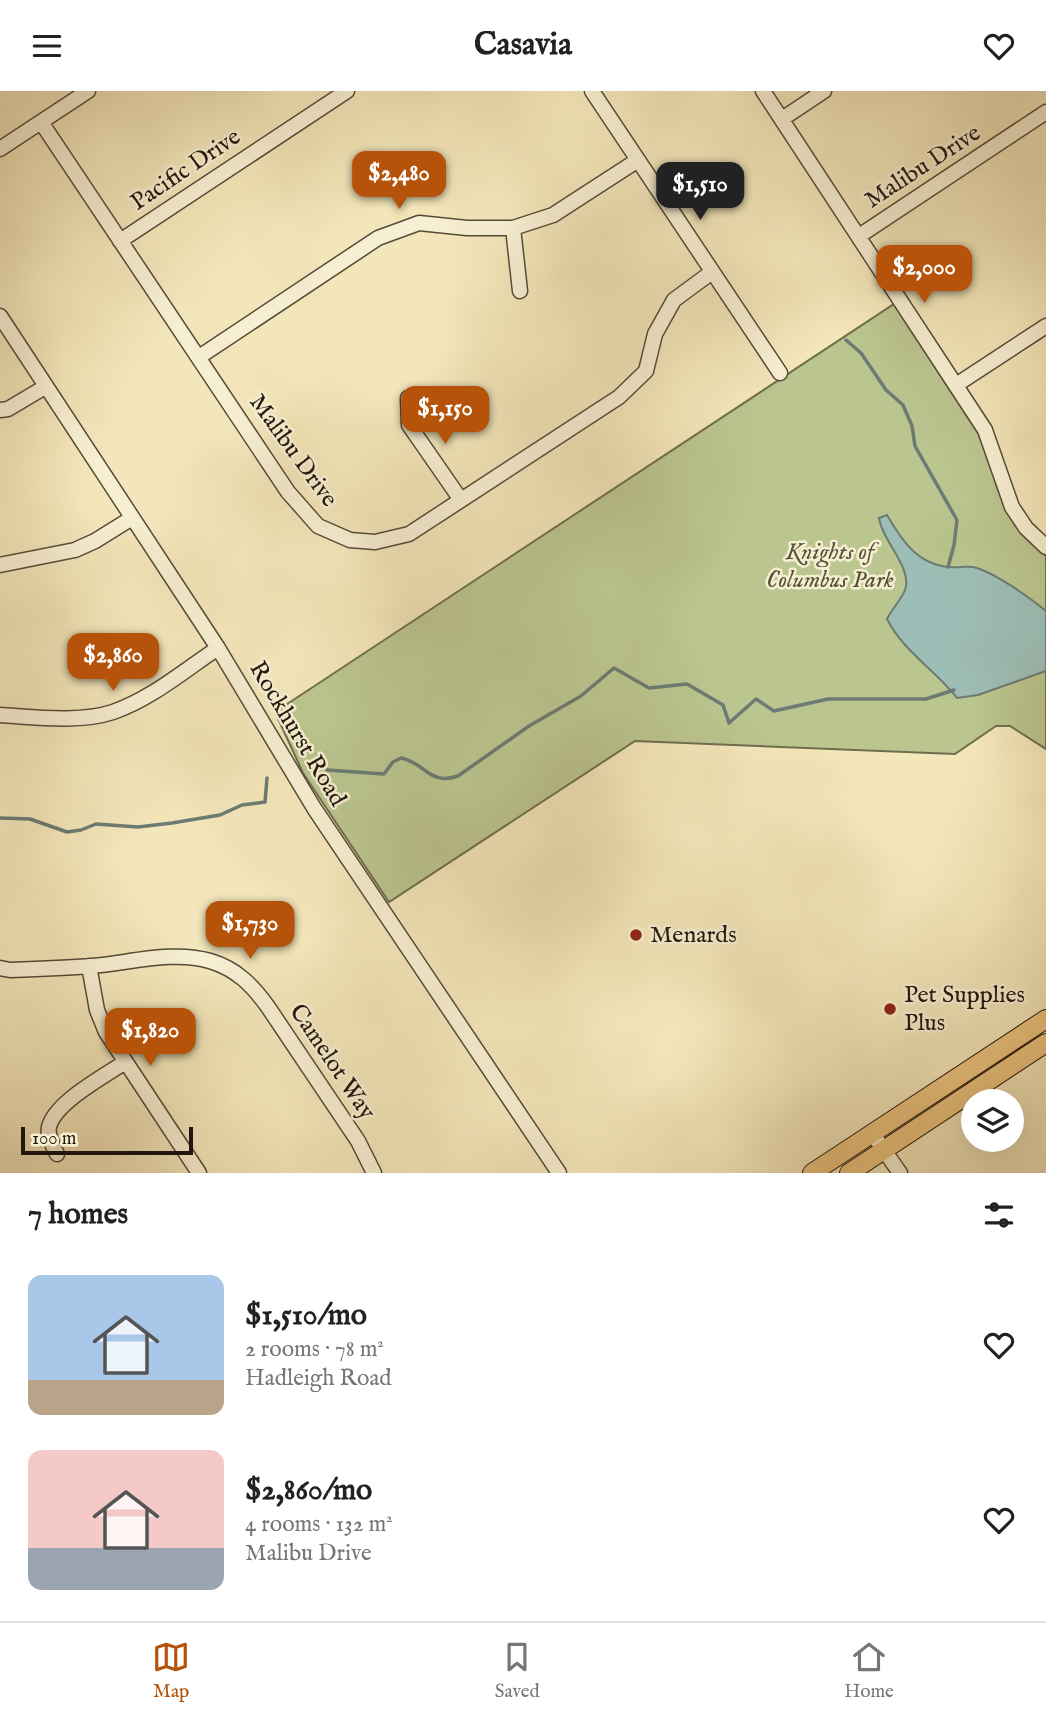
<!DOCTYPE html>
<meta charset="utf-8">
<style>
body{margin:0;font-family:"IM FELL English",serif;background:#f2f2f2;color:#222;height:100vh;display:flex;flex-direction:column;font-size:26px;white-space:nowrap}
*{box-sizing:border-box;margin:0}
p{font-size:23px;color:#767676}
.icon{flex:none;width:38px;height:38px;fill:none;stroke:currentColor;stroke-width:2;stroke-linecap:round;stroke-linejoin:round}
.map{position:relative;height:1082px;overflow:hidden}
.drawer{display:flex;flex-direction:column;background:#fff;flex:1}
.drawer>*{flex:none}
.buttons{position:absolute;left:961px;top:998px;display:grid;gap:14px}
.buttons a{display:grid;place-items:center;width:63px;height:63px;border-radius:50%;background:#fff;box-shadow:0 7px 28px #0002;font-size:35px}
.scale{position:absolute;left:21px;bottom:18px;width:172px;box-sizing:border-box;padding-left:7px;border:4px solid #22170e;border-top:0;font-size:19px;line-height:24px;white-space:nowrap;color:#22170e;-webkit-text-stroke:5px #f7efd2;paint-order:stroke}
.price{position:absolute;translate:-50% -60px;padding:0 16px;border-radius:14px;background:#b45309;color:#fff;font-size:23px;line-height:46px;filter:drop-shadow(0 2px 4px #0008)}
.price::after{content:'';position:absolute;left:50%;top:42px;width:21px;height:16px;margin-left:-10px;background:inherit;clip-path:polygon(0 0,100% 0,50% 100%)}
.price.current{background:#222;color:#fff}
ul{padding:0;list-style:none}
li{display:flex;align-items:center;gap:21px;height:175px;padding:0 28px}
li span{display:grid;place-items:center;flex:none;width:196px;height:140px;border-radius:14px;color:#555}
li>.icon{margin-inline-start:auto}
span .icon{width:84px;height:84px;fill:#fffc;stroke-width:1}
li b{font-size:30px}
h2{display:flex;justify-content:space-between;align-items:center;height:84px;padding:0 28px;font-size:30px}
header{display:flex;justify-content:space-between;align-items:center;height:91px;padding:0 28px;background:#fff;font-size:32px;font-weight:700}
.tab-bar{display:flex;justify-content:space-around;align-items:center;height:98px;border-top:2px solid #e0e0e0;background:#fff;font-size:19px;color:#767676}
.tab-bar a{display:grid;justify-items:center;gap:4px}
.tab-bar .current{color:#b45309}
.map>svg:first-child{display:block}
.green{fill:#bbc58f;stroke:#6e6e4e;stroke-width:2}
.water{fill:#9dbeb6;stroke:#6c7b73;stroke-width:2}
.lines{fill:none;stroke-linecap:round;stroke-linejoin:round}
.stream{stroke:#6c7b73;stroke-width:3.5}
.minor-casing{stroke:#564b39;stroke-width:17}
.major-casing{stroke:#22170e;stroke-width:20}
.minor{stroke:#f7efd2;stroke-width:14}
.major{stroke:#eac37d;stroke-width:18}
.poi-dot{fill:#8f2418;stroke:#f7efd2;stroke-width:2.5}
.labels{text-anchor:middle;dominant-baseline:central;stroke-width:5;stroke-linejoin:round;paint-order:stroke}
.street-label{font-size:24px;fill:#22170e;stroke:#f7efd2}
.park-label{font-size:24px;font-style:italic;fill:#58543b;stroke:#f7efd2}
.poi-label{font-size:24px;fill:#22170e;stroke:#f7efd2;text-anchor:start}
</style>
<header><svg class="icon" aria-label="menu" viewBox="0 0 24 24"><path d="M4 6h16M4 12h16M4 18h16"/></svg>Casavia<svg class="icon" aria-label="heart" viewBox="0 0 24 24"><path d="M12 20l-8-8c-3-5 5-10 8-4 3-6 11-1 8 4z"/></svg></header>
<div class="map">
<svg width="1046" height="1082" viewBox="0 0 1046 1082">
<rect width="100%" height="100%" fill="#f3e6ba"/>
<filter id="stains"><feTurbulence type="fractalNoise" baseFrequency=".00286" numOctaves="4"/><feColorMatrix values="0 0 0 0 .2 0 0 0 0 .09 0 0 0 0 .02 0 0 0 .5 -.17"/></filter>
<radialGradient id="worn" r=".72"><stop offset=".6" stop-color="#630" stop-opacity="0"/><stop offset="1" stop-color="#630" stop-opacity=".3"/></radialGradient>
<path class="green" d="M 894,213 L 982,348 L 998,399 L 1015,434 L 1026,447 L 1046,465 L 1046,658 L 1010,635 L 996,635 L 955,663 L 635,650 L 389,811 L 303,682 L 275,621 Z"/>
<path class="water" d="M 887,424 C 902,450 918,474 950,476 C 959,477 969,474 977,477 C 998,484 1029,506 1046,520 L 1046,580 L 978,604 L 957,607 C 935,579 903,560 887,528 C 892,518 901,509 905,499 C 913,477 882,450 879,427 Z"/>
<g class="lines">
<path class="stream" d="M 846,249 L 861,262 L 886,299 L 903,314 L 912,335 L 915,355 L 957,429 L 954,454 L 948,476
M 327,679 L 384,683 L 393,671 L 401,667 C 426,672 429,695 458,685 L 529,635 L 581,605 L 614,577 L 649,597 L 687,593 L 723,614 L 729,632 L 756,608 L 774,620 L 828,608 L 926,608 L 954,599
M 0,727 L 30,728 L 67,741 L 81,739 L 96,733 L 138,736 L 172,732 L 220,724 L 242,714 L 265,711 L 267,687"/>
<defs>
<path id="minor" d="M 592,0 L 780,282
M 763,0 L 985,339 L 1012,416 L 1026,437 L 1046,456
M 782,28 L 824,0
M 41,31 L 288,401 L 318,435 L 350,449 L 375,451 L 409,443 L 619,306 L 646,280 L 655,243 L 674,209 L 712,181
M 0,58 L 88,0
M 513,137 L 520,200
M 859,145 L 1046,21
M 120,150 L 347,0
M 0,225 L 218,557 L 314,717 L 559,1082
M 199,266 L 378,147 L 419,132 L 467,137 L 513,137 L 553,124 L 638,69
M 956,294 L 1046,235
M 408,307 L 409,334 L 461,409
M 0,319 L 8,318 L 45,296
M 0,474 L 75,459 L 95,450 L 132,427
M 0,624 C 34,626 80,632 113,621 C 151,608 185,579 218,557
M 89,875 L 97,919 L 106,941 L 199,1082
M 0,877 L 10,879 C 38,878 65,877 92,875 C 129,872 174,859 210,870 C 237,878 253,895 268,916 L 358,1050 L 374,1082
M 872,1042 L 900,1082
M 57,1063 C 53,1055 47,1045 49,1036 C 55,1011 105,985 125,971"/>
<path id="major" d="M 812,1082 L 1046,928
M 849,1082 L 1046,952"/>
</defs>
<use href="#minor" class="minor-casing"/>
<use href="#major" class="major-casing"/>
<use href="#minor" class="minor"/>
<use href="#major" class="major"/>
</g>
<g class="poi-dot">
<circle cx="636" cy="844" r="7"/>
<circle cx="890" cy="918" r="7"/>
</g>
<g class="labels">
<g class="street-label">
<text transform="translate(923 76) rotate(-33)">Malibu Drive</text>
<text transform="translate(186 79) rotate(-34)">Pacific Drive</text>
<text transform="translate(293 360) rotate(54)">Malibu Drive</text>
<text transform="translate(297 643) rotate(59)">Rockhurst Road</text>
<text transform="translate(332 971) rotate(56)">Camelot Way</text>
</g>
<g class="park-label">
<text x="830" y="461">Knights of<tspan x="830" dy="28">Columbus Park</tspan></text>
</g>
<g class="poi-label">
<text x="650" y="844">Menards</text>
<text x="904" y="904">Pet Supplies<tspan x="904" dy="28">Plus</tspan></text>
</g>
</g>
<rect width="100%" height="100%" filter="url(#stains)"/>
<rect width="100%" height="100%" fill="url(#worn)"/>
</svg>
<div class="buttons">
<a><svg class="icon" aria-label="layers" viewBox="0 0 24 24"><path d="M12 4l9 5-9 5-9-5zM3 14l9 5 9-5"/></svg></a>
</div>
<div class="scale">100 m</div>
<b class="price" style="left:399px;top:120px">$2,480</b>
<b class="price current" style="left:700px;top:131px">$1,510</b>
<b class="price" style="left:924px;top:214px">$2,000</b>
<b class="price" style="left:445px;top:355px">$1,150</b>
<b class="price" style="left:113px;top:602px">$2,860</b>
<b class="price" style="left:250px;top:870px">$1,730</b>
<b class="price" style="left:150px;top:977px">$1,820</b>
</div>
<section class="drawer">
<h2>7 homes<svg class="icon" aria-label="filters" viewBox="0 0 24 24"><path d="M4 7h16M4 17h16"/><circle cx="9" cy="7" r="2"/><circle cx="15" cy="17" r="2"/></svg></h2>
<ul>
<li><span style="background:linear-gradient(#a9c7e8 75%,#b9a48a 0)"><svg class="icon" aria-label="home" viewBox="0 0 24 24"><path d="M3 11l9-7 9 7M6 9v11h12V9"/></svg></span><div><b>$1,510/mo</b><p>2 rooms · 78 m²</p><p>Hadleigh Road</p></div><svg class="icon" aria-label="heart" viewBox="0 0 24 24"><path d="M12 20l-8-8c-3-5 5-10 8-4 3-6 11-1 8 4z"/></svg></li>
<li><span style="background:linear-gradient(#f6c9c9 70%,#9aa5b1 0)"><svg class="icon" aria-label="home" viewBox="0 0 24 24"><path d="M3 11l9-7 9 7M6 9v11h12V9"/></svg></span><div><b>$2,860/mo</b><p>4 rooms · 132 m²</p><p>Malibu Drive</p></div><svg class="icon" aria-label="heart" viewBox="0 0 24 24"><path d="M12 20l-8-8c-3-5 5-10 8-4 3-6 11-1 8 4z"/></svg></li>
</ul>
</section>
<nav class="tab-bar">
<a class="current"><svg class="icon" aria-label="map" viewBox="0 0 24 24"><path d="M3 6l6-2 6 2 6-2v14l-6 2-6-2-6 2zM9 4v14M15 6v14"/></svg>Map</a>
<a><svg class="icon" aria-label="saved" viewBox="0 0 24 24"><path d="M7 4h10v16l-5-4-5 4z"/></svg>Saved</a>
<a><svg class="icon" aria-label="home" viewBox="0 0 24 24"><path d="M3 11l9-7 9 7M6 9v11h12V9"/></svg>Home</a>
</nav>
